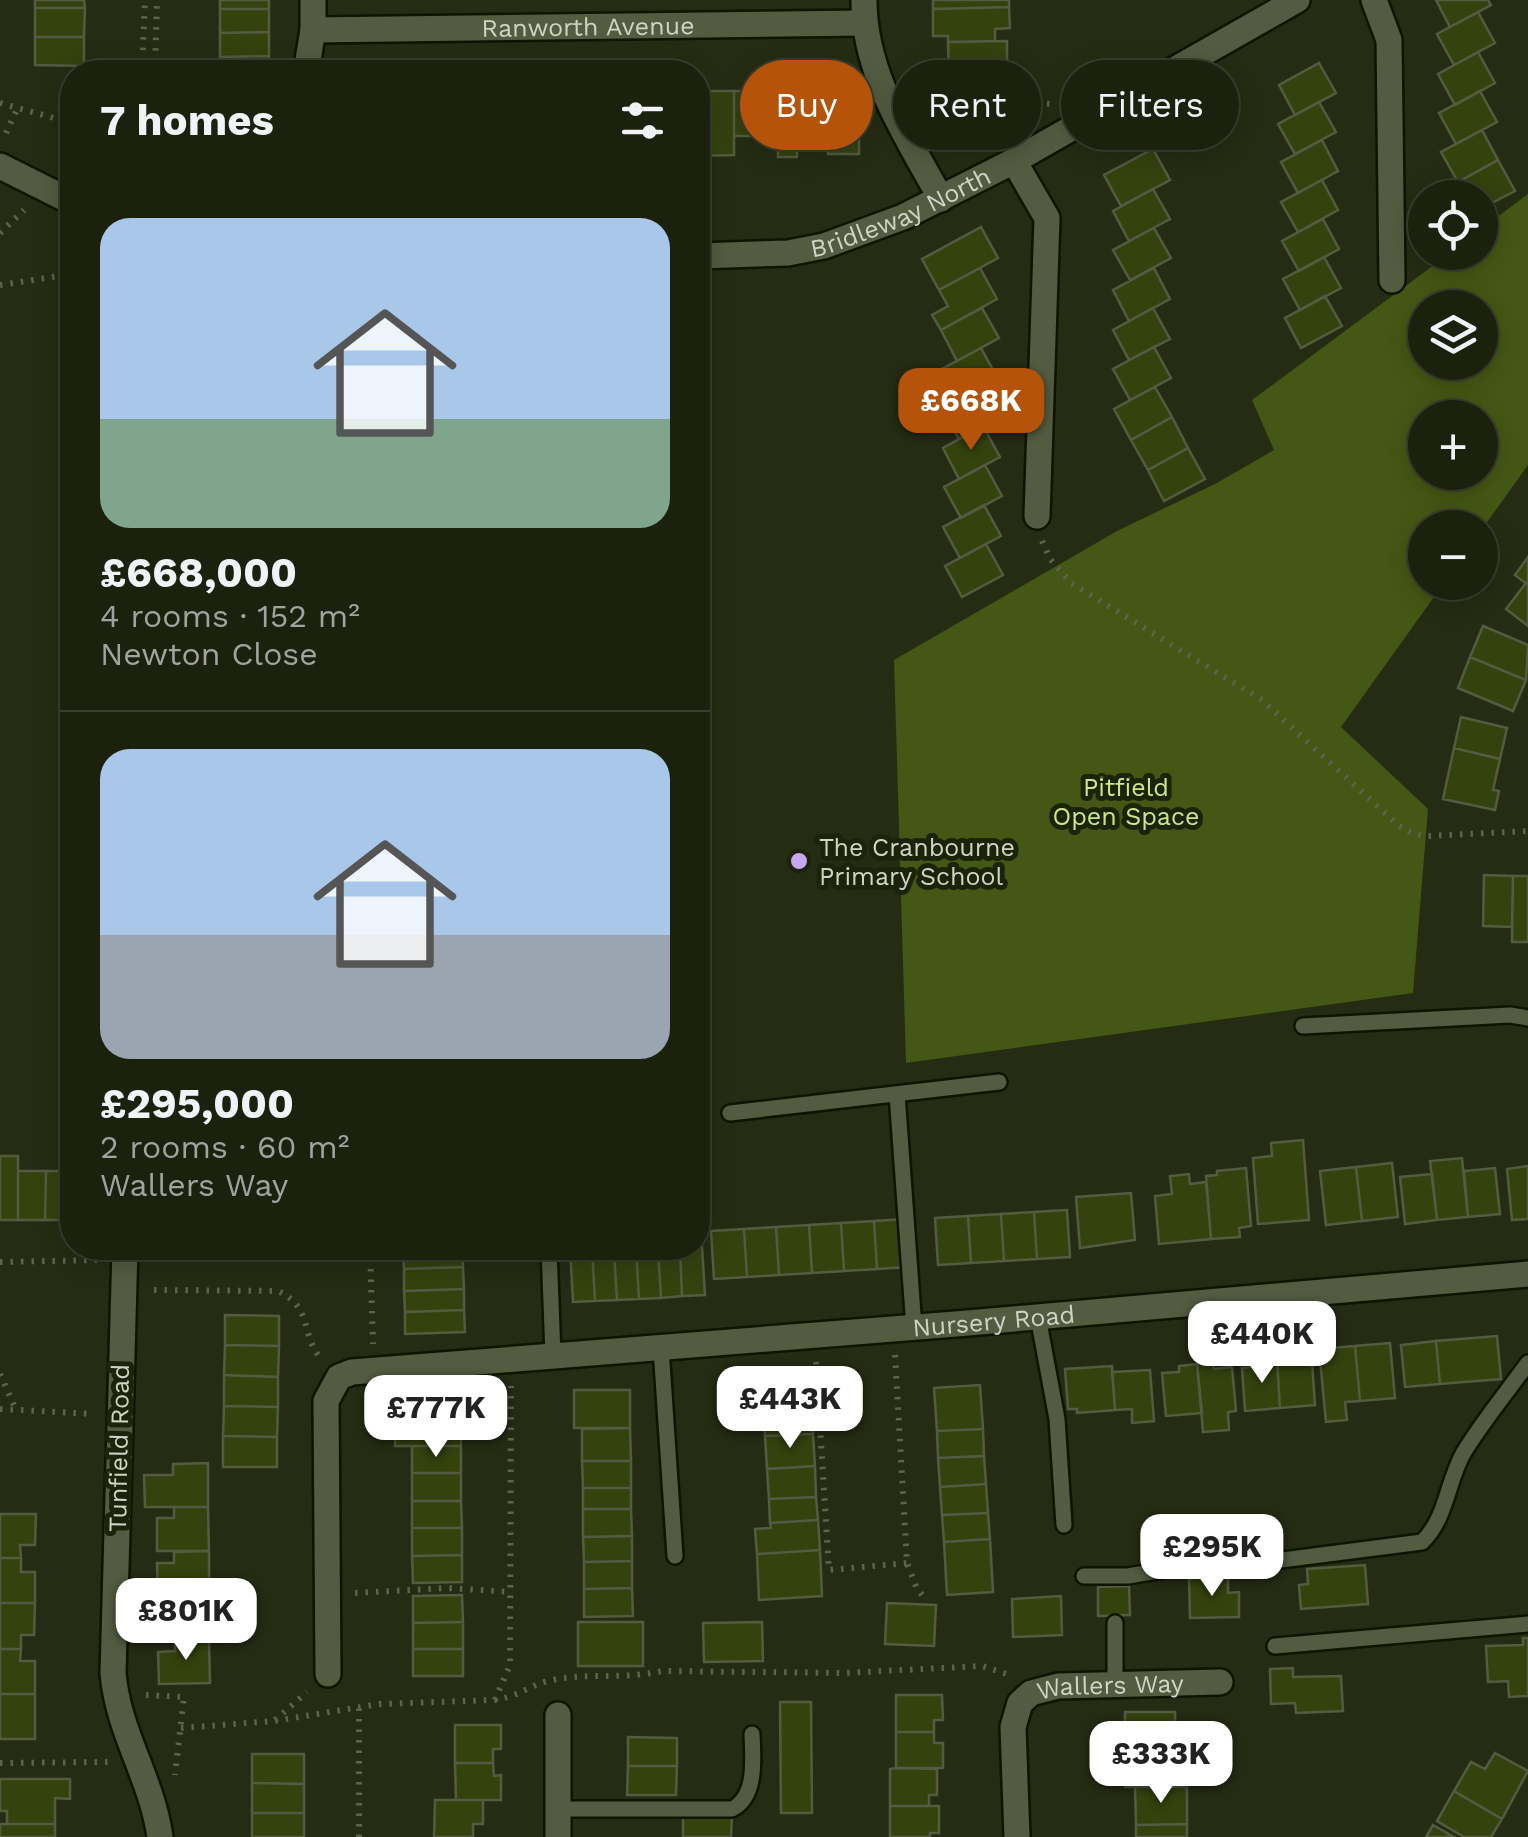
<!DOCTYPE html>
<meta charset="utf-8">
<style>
body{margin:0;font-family:"Work Sans",sans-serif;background:#252917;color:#f1f3f6;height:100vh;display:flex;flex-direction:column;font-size:38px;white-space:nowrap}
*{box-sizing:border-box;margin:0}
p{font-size:32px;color:#a0a39e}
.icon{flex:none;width:55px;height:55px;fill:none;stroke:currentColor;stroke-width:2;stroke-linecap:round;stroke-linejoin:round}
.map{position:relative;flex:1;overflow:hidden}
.side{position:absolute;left:60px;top:60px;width:650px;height:1200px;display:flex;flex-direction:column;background:#1c210e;border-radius:40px;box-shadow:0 5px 25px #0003,0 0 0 2px #3a3e2e}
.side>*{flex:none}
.top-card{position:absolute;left:740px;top:60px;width:638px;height:90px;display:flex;gap:20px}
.tools{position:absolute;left:1408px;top:180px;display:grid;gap:20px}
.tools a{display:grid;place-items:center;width:90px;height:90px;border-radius:50%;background:#1c210e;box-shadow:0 5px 25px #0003,0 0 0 2px #3a3e2e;font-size:50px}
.price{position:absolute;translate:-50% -85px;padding:0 22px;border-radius:20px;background:#fff;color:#222;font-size:32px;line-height:65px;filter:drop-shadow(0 2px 5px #0008)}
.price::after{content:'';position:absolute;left:50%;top:60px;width:30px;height:22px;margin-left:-15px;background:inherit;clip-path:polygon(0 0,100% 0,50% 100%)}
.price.active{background:#b45309;color:#fff}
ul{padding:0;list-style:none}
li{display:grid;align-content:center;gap:20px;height:530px;padding:0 40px}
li+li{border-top:2px solid #3a3e2e}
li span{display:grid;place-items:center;height:310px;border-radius:30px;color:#555}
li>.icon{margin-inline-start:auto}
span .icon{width:180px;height:180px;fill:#fffc;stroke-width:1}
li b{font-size:42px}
h2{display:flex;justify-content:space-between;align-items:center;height:120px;padding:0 40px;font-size:42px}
.tag{padding:0 35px;border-radius:45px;background:#1c210e;box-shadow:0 5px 25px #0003,0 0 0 2px #3a3e2e;font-size:35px;line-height:90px}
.tag.active{background:#b45309;color:#fff}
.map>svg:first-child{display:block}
.green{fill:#455714;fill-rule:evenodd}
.building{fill:#34420e;stroke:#535c41;stroke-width:2.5}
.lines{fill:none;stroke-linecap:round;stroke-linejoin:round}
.service-casing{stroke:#0e1400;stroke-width:20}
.minor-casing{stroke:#0e1400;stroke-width:30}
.path{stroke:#5d634d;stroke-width:6;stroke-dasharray:2.5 8;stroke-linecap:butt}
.service{stroke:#535c41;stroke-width:15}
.minor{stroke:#535c41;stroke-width:25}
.poi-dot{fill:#c6a6f0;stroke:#1b230a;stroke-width:4}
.labels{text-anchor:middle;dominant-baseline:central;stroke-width:10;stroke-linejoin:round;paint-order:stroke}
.street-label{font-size:25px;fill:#cfd5c6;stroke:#1b230a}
.park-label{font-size:25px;fill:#cae88a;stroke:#1b230a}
.poi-label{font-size:25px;fill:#cfd5c6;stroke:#1b230a;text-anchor:start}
</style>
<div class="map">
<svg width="1528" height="1837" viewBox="0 0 1528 1837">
<rect width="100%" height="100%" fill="#252c13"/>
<path class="green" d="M 1528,194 L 1528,465 L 1480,532 L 1480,528 L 1425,528 L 1425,582 L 1444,583 L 1341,727 L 1428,809 L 1413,993 L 906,1063 L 894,660 L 1117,531 L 1215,484 L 1274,450 L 1252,400 L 1450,253 L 1480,252 L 1480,230 ZM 1425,308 L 1480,308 L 1480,362 L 1425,362 ZM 1425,418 L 1480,418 L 1480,472 L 1425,472 Z"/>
<path class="building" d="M 35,0 L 84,0 L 85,8 L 35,8 Z
M 220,0 L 269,0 L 269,9 L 220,9 Z
M 933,0 L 1009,0 L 1009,7 L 933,9 Z
M 1436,0 L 1488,0 L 1491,5 L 1450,27 Z
M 1009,7 L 1010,28 L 995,29 L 995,41 L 948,42 L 948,36 L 933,36 L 933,9 Z
M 35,8 L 85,8 L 84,37 L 35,37 Z
M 220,9 L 269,9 L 269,32 L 220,33 Z
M 1478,12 L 1495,43 L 1454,65 L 1437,34 Z
M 269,32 L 269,56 L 220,57 L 220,33 Z
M 35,37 L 84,37 L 84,66 L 35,65 Z
M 1007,41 L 1007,79 L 993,79 L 993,87 L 949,87 L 948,42 Z
M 1478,52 L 1495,83 L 1455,105 L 1438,74 Z
M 269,56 L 269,72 L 220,72 L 220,57 Z
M 1319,63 L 1336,93 L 1295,115 L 1279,85 Z
M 698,91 L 734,91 L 734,155 L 698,156 Z
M 734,91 L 771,91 L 771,136 L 734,136 Z
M 1480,91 L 1497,122 L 1456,144 L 1439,113 Z
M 779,92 L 816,93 L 816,138 L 797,138 L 797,157 L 778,157 Z
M 816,93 L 853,93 L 852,127 L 859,128 L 859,154 L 828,154 L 828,147 L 816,147 Z
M 1319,102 L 1336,132 L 1295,154 L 1278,124 Z
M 1482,130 L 1498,160 L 1458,182 L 1441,152 Z
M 1322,140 L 1338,171 L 1298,193 L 1281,162 Z
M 1153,149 L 1170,180 L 1121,206 L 1104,175 Z
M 1498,160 L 1515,191 L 1480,209 L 1480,198 L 1466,198 L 1458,182 Z
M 1322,180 L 1338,210 L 1298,232 L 1281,202 Z
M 1153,189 L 1170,219 L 1129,241 L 1113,211 Z
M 1323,219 L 1339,249 L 1299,271 L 1282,241 Z
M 981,227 L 998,258 L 939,290 L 922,259 Z
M 1154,228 L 1171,258 L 1130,280 L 1113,250 Z
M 1324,257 L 1341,288 L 1300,310 L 1283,279 Z
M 980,268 L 997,299 L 941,330 L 932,315 L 948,306 L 939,290 Z
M 1154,268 L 1170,299 L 1129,321 L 1113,290 Z
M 1325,296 L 1342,326 L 1301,348 L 1285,318 Z
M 982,308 L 999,338 L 957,361 L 941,330 Z
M 1153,308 L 1170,339 L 1129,360 L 1113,330 Z
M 1154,347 L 1171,378 L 1130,400 L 1113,369 Z
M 981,348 L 998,379 L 942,409 L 933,394 L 949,386 L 940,370 Z
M 983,387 L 999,417 L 959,439 L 942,409 Z
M 1155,387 L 1172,417 L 1131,440 L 1114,409 Z
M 1172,417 L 1188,448 L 1148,470 L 1131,440 Z
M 983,426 L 1000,457 L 959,479 L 943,448 Z
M 1188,448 L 1205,479 L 1164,501 L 1148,470 Z
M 985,465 L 1002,496 L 961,518 L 944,487 Z
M 698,472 L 704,472 L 703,525 L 698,525 Z
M 984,505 L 1001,536 L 960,558 L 943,527 Z
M 986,544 L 1003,575 L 962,597 L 945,566 Z
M 1528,557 L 1528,585 L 1515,575 Z
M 698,574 L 702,574 L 700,656 L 698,656 Z
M 1526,583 L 1528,585 L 1528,626 L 1506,609 Z
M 1483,626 L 1528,645 L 1526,680 L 1470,657 Z
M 1470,657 L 1526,680 L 1513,711 L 1458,688 Z
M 1461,717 L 1507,728 L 1500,759 L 1454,748 Z
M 1454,748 L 1500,759 L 1493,790 L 1499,791 L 1495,810 L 1443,799 Z
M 1484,875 L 1513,876 L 1512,927 L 1483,926 Z
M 1513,876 L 1528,876 L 1528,942 L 1512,942 Z
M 1303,1140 L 1309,1220 L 1258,1224 L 1253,1158 L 1272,1156 L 1271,1143 Z
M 0,1156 L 18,1156 L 18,1220 L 0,1220 Z
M 1462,1158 L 1468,1217 L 1437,1220 L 1430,1161 Z
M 1392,1163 L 1398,1217 L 1362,1221 L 1356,1167 Z
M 1528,1166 L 1528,1219 L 1512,1220 L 1507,1169 Z
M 1356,1167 L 1362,1221 L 1326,1225 L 1320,1171 Z
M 1246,1168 L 1251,1226 L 1239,1228 L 1240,1237 L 1211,1239 L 1206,1176 L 1217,1175 L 1217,1171 Z
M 1495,1168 L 1500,1214 L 1468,1217 L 1464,1171 Z
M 18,1171 L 46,1171 L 45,1220 L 18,1220 Z
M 46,1171 L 72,1171 L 72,1220 L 45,1220 Z
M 1189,1174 L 1190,1184 L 1206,1182 L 1211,1239 L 1159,1244 L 1155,1196 L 1172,1194 L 1170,1176 Z
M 1432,1174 L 1437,1220 L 1405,1224 L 1400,1177 Z
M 1131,1193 L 1135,1240 L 1080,1248 L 1076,1197 Z
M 1067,1210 L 1070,1257 L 1037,1259 L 1034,1212 Z
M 1034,1212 L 1037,1259 L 1004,1261 L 1001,1214 Z
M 1001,1214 L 1004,1261 L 971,1263 L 968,1216 Z
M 968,1216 L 971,1263 L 938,1265 L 935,1218 Z
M 906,1219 L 909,1267 L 877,1269 L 874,1221 Z
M 874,1221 L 877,1269 L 844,1271 L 841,1223 Z
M 841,1223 L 844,1271 L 812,1273 L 809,1225 Z
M 809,1225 L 812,1273 L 779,1275 L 776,1227 Z
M 776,1227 L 779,1275 L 747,1277 L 744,1229 Z
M 744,1229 L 747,1277 L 714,1279 L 711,1231 Z
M 702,1247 L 705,1295 L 682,1296 L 680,1248 Z
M 403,1248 L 463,1248 L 463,1267 L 404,1269 Z
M 570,1248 L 592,1248 L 595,1301 L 573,1302 Z
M 592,1248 L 608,1248 L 608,1252 L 614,1252 L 617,1300 L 595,1301 Z
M 622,1248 L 636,1248 L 639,1299 L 617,1300 L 614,1252 L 623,1251 Z
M 636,1248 L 658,1250 L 661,1298 L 639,1299 Z
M 665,1248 L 680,1248 L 682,1296 L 661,1298 L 658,1250 Z
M 463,1267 L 464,1289 L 404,1291 L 404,1269 Z
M 464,1289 L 464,1310 L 405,1312 L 404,1291 Z
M 464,1310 L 465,1332 L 405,1334 L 405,1312 Z
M 225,1315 L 279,1316 L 279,1346 L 225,1345 Z
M 1497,1336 L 1501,1379 L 1440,1384 L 1436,1341 Z
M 1436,1341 L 1440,1384 L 1405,1387 L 1401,1345 Z
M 1390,1343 L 1395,1398 L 1360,1401 L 1355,1346 Z
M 225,1345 L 279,1346 L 278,1377 L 224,1375 Z
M 1355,1346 L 1360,1401 L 1345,1402 L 1347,1420 L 1326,1422 L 1319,1349 Z
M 1293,1357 L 1294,1363 L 1312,1362 L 1315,1405 L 1280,1408 L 1277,1359 Z
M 1277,1359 L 1280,1408 L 1245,1411 L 1242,1368 L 1260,1366 L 1259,1360 Z
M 1213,1363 L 1214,1369 L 1232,1367 L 1236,1411 L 1228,1412 L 1229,1430 L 1203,1432 L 1197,1364 Z
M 1197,1364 L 1202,1413 L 1166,1416 L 1162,1373 L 1179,1372 L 1179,1366 Z
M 1112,1366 L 1115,1410 L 1077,1413 L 1077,1409 L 1068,1409 L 1065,1369 Z
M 1150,1370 L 1154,1421 L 1132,1423 L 1132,1409 L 1115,1410 L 1112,1372 Z
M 224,1375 L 278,1377 L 278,1407 L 224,1406 Z
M 980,1385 L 983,1429 L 937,1431 L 934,1388 Z
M 574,1390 L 630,1390 L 630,1428 L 574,1428 Z
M 810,1396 L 813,1434 L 765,1436 L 763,1398 Z
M 224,1406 L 278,1407 L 277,1437 L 223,1436 Z
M 395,1419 L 461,1419 L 461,1446 L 395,1446 Z
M 630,1428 L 631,1461 L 582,1461 L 582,1429 Z
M 983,1429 L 984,1456 L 938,1458 L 937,1431 Z
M 813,1434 L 815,1466 L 767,1469 L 765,1436 Z
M 223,1436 L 277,1437 L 277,1467 L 223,1467 Z
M 412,1446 L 461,1446 L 461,1473 L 412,1473 Z
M 984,1456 L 986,1484 L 940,1487 L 938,1458 Z
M 582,1461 L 631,1461 L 631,1488 L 583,1488 Z
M 208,1463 L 208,1507 L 145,1507 L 144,1475 L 173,1475 L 173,1464 Z
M 815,1466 L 816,1497 L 769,1499 L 767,1469 Z
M 412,1473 L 461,1473 L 461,1501 L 412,1501 Z
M 986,1484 L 988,1513 L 942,1515 L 940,1487 Z
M 583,1488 L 631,1488 L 631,1509 L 583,1509 Z
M 816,1497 L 818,1520 L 770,1523 L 769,1499 Z
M 412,1501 L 461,1501 L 462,1528 L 412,1528 Z
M 174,1507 L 208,1507 L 209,1551 L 157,1551 L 157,1518 L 174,1518 Z
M 583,1509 L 631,1509 L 632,1536 L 583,1537 Z
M 988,1513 L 990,1539 L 944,1542 L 942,1515 Z
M 0,1514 L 36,1514 L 35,1545 L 20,1545 L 21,1558 L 0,1558 Z
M 818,1520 L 820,1550 L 757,1554 L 755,1529 L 771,1528 L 770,1523 Z
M 412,1528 L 462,1528 L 462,1555 L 412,1556 Z
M 632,1536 L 632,1561 L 584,1562 L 583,1537 Z
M 990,1539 L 993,1592 L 947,1595 L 944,1542 Z
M 820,1550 L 822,1596 L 759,1600 L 757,1554 Z
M 209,1551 L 209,1595 L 158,1595 L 157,1563 L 174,1563 L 174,1552 Z
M 462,1555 L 462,1582 L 413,1583 L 412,1556 Z
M 0,1558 L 21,1558 L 21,1572 L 35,1572 L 35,1603 L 0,1603 Z
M 632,1561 L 632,1588 L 584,1589 L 584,1562 Z
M 1365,1565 L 1368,1604 L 1301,1609 L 1299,1585 L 1308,1584 L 1307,1569 Z
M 1228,1577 L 1228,1593 L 1239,1592 L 1239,1617 L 1190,1618 L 1189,1578 Z
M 1129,1586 L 1130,1615 L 1098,1616 L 1098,1587 Z
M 632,1588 L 633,1616 L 584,1617 L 584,1589 Z
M 209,1595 L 209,1640 L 158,1640 L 158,1608 L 175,1607 L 175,1596 Z
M 462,1595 L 463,1622 L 413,1623 L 413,1596 Z
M 1061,1596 L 1062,1635 L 1013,1637 L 1012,1599 Z
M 0,1603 L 35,1603 L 34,1635 L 21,1635 L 21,1649 L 0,1649 Z
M 887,1603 L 936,1605 L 934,1646 L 885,1644 Z
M 463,1622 L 463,1649 L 413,1649 L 413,1623 Z
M 578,1622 L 643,1622 L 643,1666 L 578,1666 Z
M 762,1622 L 763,1661 L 704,1662 L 703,1623 Z
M 1523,1638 L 1528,1638 L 1528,1696 L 1509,1697 L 1508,1681 L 1488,1682 L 1486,1646 L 1523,1645 Z
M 175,1640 L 209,1640 L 210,1683 L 159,1684 L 158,1652 L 175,1651 Z
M 0,1649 L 21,1649 L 20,1661 L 35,1661 L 35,1694 L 0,1694 Z
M 413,1649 L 463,1649 L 463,1676 L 413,1676 Z
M 1293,1668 L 1293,1677 L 1341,1676 L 1343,1711 L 1296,1713 L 1295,1703 L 1271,1704 L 1270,1669 Z
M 0,1694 L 35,1694 L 35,1739 L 0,1739 Z
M 896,1695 L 942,1695 L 943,1720 L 934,1720 L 934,1732 L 896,1732 Z
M 780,1702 L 811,1702 L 812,1813 L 781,1813 Z
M 1125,1712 L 1175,1712 L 1176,1749 L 1125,1749 Z
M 455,1725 L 501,1725 L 501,1749 L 493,1749 L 493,1763 L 455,1763 Z
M 896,1732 L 934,1732 L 934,1743 L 943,1743 L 943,1768 L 896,1768 Z
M 628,1737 L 677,1738 L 677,1766 L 628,1766 Z
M 1125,1749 L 1176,1749 L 1176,1787 L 1125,1787 Z
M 1495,1753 L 1528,1771 L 1502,1819 L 1454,1791 L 1471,1762 L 1485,1769 Z
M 252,1754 L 304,1754 L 304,1784 L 252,1783 Z
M 455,1763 L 493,1763 L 494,1776 L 501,1775 L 501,1800 L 456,1800 Z
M 628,1766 L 677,1766 L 676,1795 L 627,1795 Z
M 896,1768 L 937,1769 L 937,1795 L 929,1795 L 929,1806 L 890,1806 L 890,1769 Z
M 0,1779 L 70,1779 L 70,1799 L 55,1798 L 55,1824 L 7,1824 L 7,1811 L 0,1811 Z
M 252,1783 L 304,1784 L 304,1813 L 252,1813 Z
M 1135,1787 L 1187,1787 L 1187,1824 L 1136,1825 Z
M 1454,1791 L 1502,1819 L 1491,1837 L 1464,1837 L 1437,1821 Z
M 435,1800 L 483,1800 L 483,1824 L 473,1824 L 473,1837 L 434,1837 Z
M 890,1806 L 939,1806 L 939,1833 L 930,1833 L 930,1837 L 890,1837 Z
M 252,1813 L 304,1813 L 304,1837 L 252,1837 Z
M 683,1814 L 732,1815 L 731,1837 L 683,1837 Z
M 0,1824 L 55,1824 L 55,1837 L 0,1837 Z
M 1187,1824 L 1187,1837 L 1136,1837 L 1136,1825 Z
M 1433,1825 L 1454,1837 L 1426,1837 Z"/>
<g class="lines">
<defs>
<path id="service" d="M 1303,1026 L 1510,1015 L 1528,1018
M 897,1094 L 914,1328
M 730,1113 L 999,1082
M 549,1248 L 553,1356
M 1038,1317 L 1057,1419 L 1064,1525
M 661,1348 L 675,1556
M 1084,1576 L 1128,1576 L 1186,1566 L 1266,1562 L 1422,1542 C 1447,1518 1447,1481 1464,1452 C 1483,1421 1507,1392 1528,1363
M 1275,1646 L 1528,1624
M 1115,1684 L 1115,1623
M 558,1809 L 732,1809 C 757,1797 753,1758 752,1734"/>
<g id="minor">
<path d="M 864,0 C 864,74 906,135 941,199"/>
<path d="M 1374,0 L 1389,40 L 1392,280"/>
<path id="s1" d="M 313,30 L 864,23"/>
<path d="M 306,72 L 313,30 L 313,0"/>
<path d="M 1014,161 L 1047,218 L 1037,516"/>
<path d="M 0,166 L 72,202"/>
<path id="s2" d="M 698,256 L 788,253 L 824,246 L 903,217 L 1014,161 L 1297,0"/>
<path d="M 125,1248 L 113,1673 C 118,1732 152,1779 160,1837"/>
<path id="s3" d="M 328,1674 L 326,1401 L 339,1377 L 352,1372 L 968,1323 L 1528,1274"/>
<path d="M 558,1837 L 558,1715"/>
<path id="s4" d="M 1017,1837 L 1013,1727 L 1020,1703 L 1031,1693 L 1058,1686 L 1220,1682"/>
</g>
</defs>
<use href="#service" class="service-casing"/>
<use href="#minor" class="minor-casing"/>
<path class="path" d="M 142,70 L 155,69 L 157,0
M 142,71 L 145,0
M 921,100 L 1054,104
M 0,103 L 72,123
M 6,133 L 18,107
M 0,233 L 24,210
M 0,285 L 72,274
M 1042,541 L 1050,559 L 1071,583 L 1262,700 L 1399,826 L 1413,834 L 1428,836 L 1528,831
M 370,1248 L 373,1344
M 0,1262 L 99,1260
M 154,1290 L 278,1291 C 313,1308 300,1332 320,1358
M 895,1355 L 907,1563 L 917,1589 L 923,1596
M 816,1362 L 829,1570 L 907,1563
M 0,1374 L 16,1410
M 0,1409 L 94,1414
M 355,1593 L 447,1588 L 512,1592
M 146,1695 L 184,1697 L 175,1775
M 495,1700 L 510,1665 L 511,1386
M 275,1720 L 307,1692
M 181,1728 L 274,1721 L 379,1704 L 494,1700 C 518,1697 528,1686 548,1681 C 582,1672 623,1680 662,1671 L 844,1673 L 982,1666 L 1007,1674
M 0,1763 L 109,1762
M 359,1837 L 359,1707"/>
<use href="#service" class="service"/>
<use href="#minor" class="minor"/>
</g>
<circle class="poi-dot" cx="799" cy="861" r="10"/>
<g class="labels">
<g class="street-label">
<text stroke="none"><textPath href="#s1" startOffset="275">Ranworth Avenue</textPath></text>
<text stroke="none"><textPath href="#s2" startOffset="210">Bridleway North</textPath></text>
<text stroke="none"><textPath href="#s3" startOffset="958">Nursery Road</textPath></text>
<text transform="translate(119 1448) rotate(-89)">Tunfield Road</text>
<text stroke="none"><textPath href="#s4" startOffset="230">Wallers Way</textPath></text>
</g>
<g class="park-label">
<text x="1126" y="787">Pitfield<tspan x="1126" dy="29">Open Space</tspan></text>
</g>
<g class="poi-label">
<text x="819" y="847">The Cranbourne<tspan x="819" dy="29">Primary School</tspan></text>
</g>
</g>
</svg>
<div class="tools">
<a><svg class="icon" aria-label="locate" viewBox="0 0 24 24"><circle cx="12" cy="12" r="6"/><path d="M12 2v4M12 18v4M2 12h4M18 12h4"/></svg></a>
<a><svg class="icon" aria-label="layers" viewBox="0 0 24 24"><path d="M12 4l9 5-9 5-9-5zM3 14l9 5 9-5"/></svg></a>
<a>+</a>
<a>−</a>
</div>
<b class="price active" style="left:971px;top:453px">£668K</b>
<b class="price" style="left:1262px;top:1386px">£440K</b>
<b class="price" style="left:790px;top:1451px">£443K</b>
<b class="price" style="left:436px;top:1460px">£777K</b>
<b class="price" style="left:1212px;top:1599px">£295K</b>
<b class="price" style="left:186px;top:1663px">£801K</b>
<b class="price" style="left:1161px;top:1806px">£333K</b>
<div class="top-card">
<a class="tag active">Buy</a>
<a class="tag">Rent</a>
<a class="tag">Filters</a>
</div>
<section class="side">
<h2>7 homes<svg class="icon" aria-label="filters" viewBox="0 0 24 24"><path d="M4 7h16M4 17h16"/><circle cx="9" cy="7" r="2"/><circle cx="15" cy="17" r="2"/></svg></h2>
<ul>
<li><span style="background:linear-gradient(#a9c7e8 65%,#7fa58c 0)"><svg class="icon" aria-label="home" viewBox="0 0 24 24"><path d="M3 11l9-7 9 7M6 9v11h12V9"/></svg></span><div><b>£668,000</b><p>4 rooms · 152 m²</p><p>Newton Close</p></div></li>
<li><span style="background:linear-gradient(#a9c7e8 60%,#9aa5b1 0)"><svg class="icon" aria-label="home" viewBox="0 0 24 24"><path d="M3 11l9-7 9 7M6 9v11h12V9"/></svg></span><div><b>£295,000</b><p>2 rooms · 60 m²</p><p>Wallers Way</p></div></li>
</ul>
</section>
</div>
